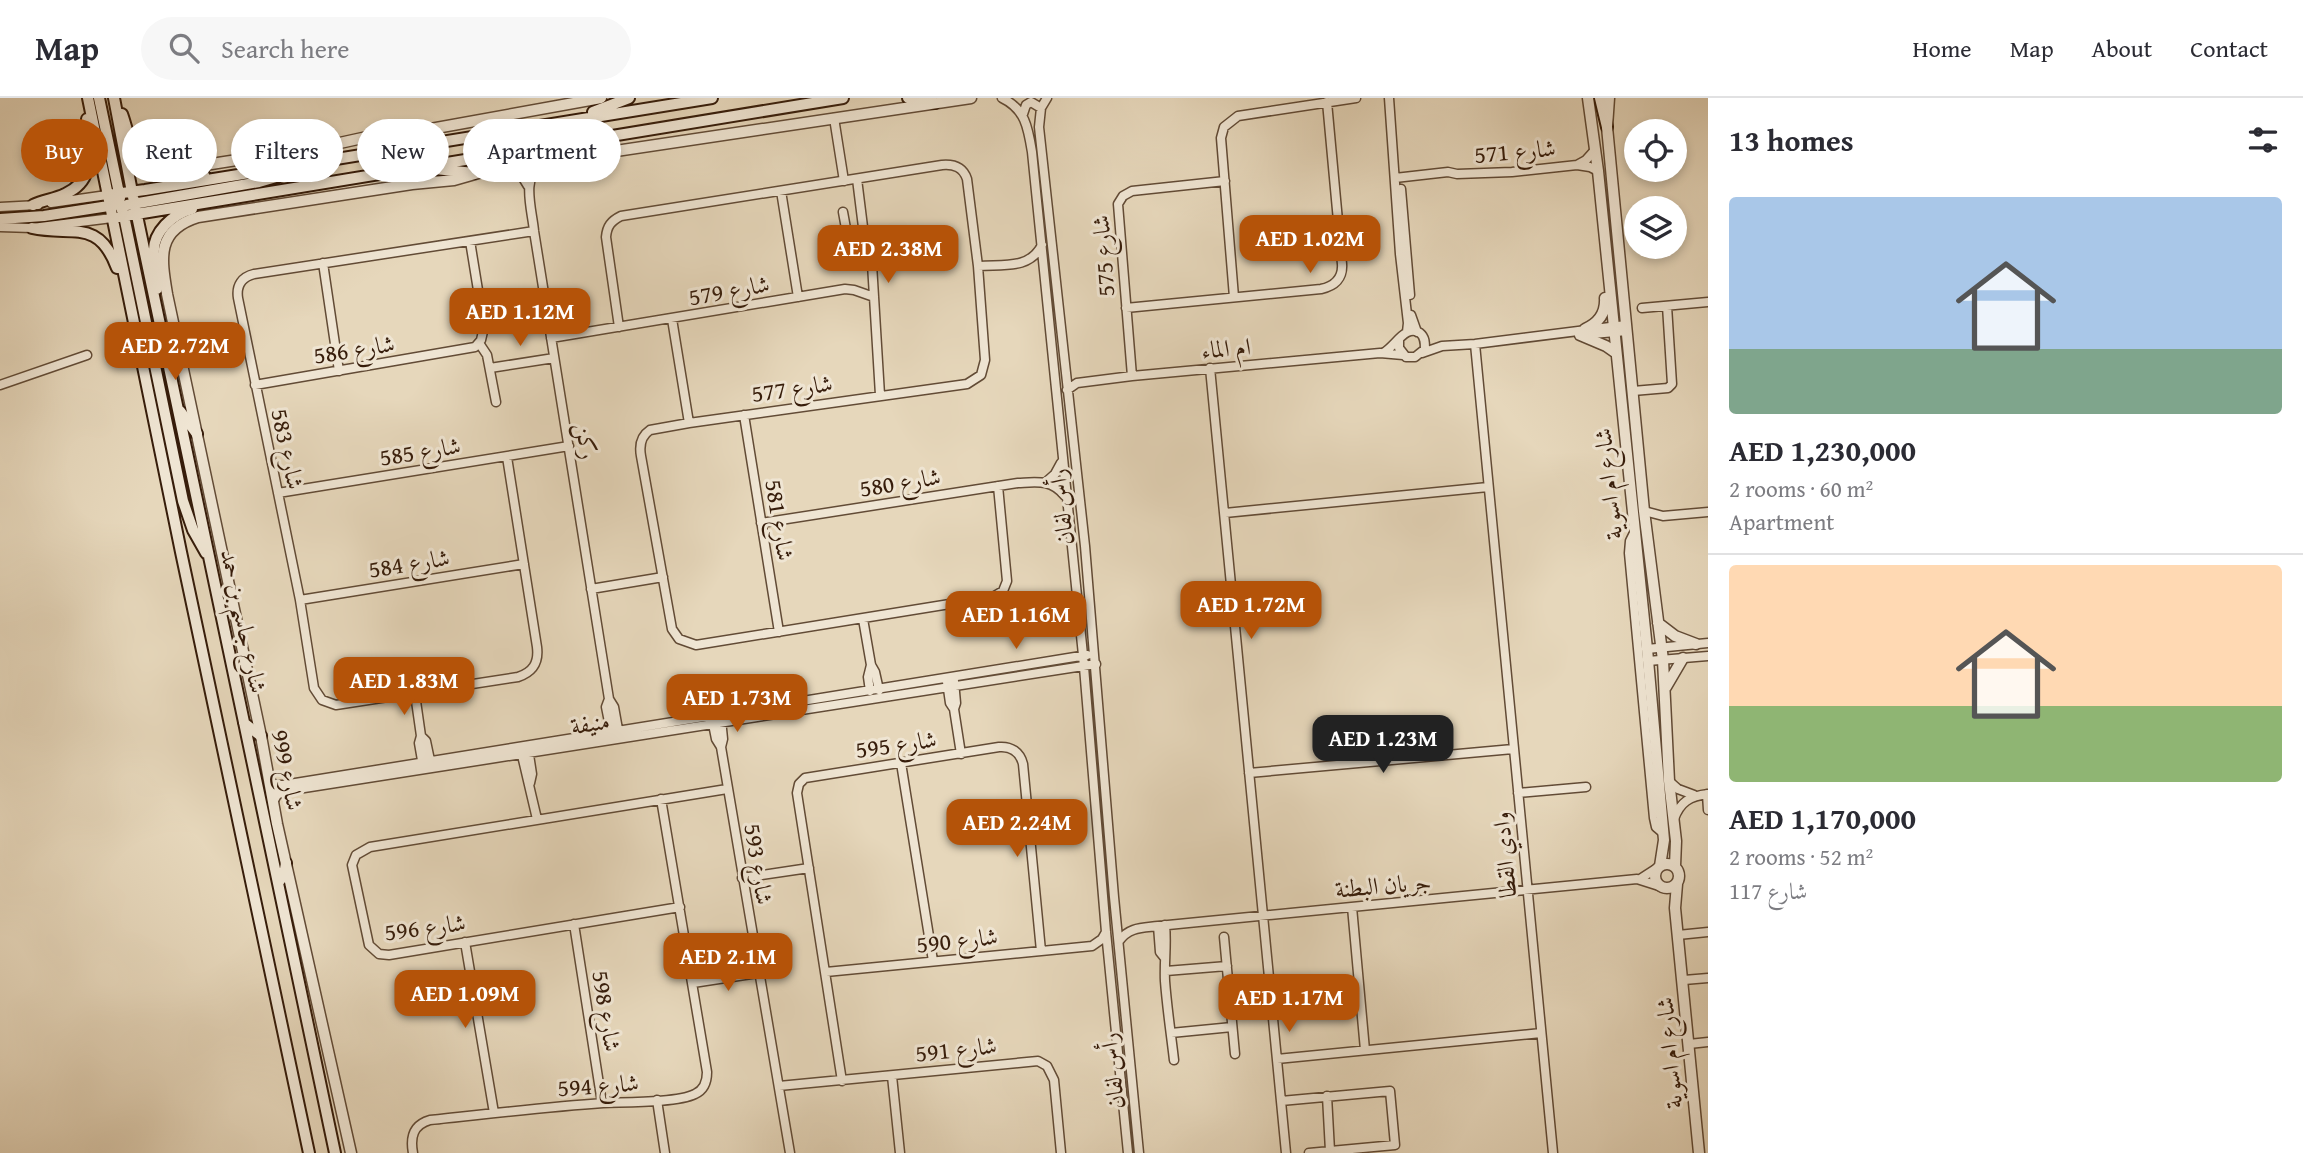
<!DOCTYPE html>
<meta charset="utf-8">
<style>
body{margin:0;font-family:"Gentium Book Plus",Amiri,serif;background:#f7f7f7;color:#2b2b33;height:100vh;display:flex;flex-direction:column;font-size:26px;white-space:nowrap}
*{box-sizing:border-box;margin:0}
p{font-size:23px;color:#7c7c81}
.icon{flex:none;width:38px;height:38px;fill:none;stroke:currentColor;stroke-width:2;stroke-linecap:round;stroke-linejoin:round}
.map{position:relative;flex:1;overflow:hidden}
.drawer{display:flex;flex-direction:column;background:#fff;width:595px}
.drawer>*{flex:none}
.hud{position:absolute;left:21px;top:21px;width:665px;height:63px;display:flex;gap:14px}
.buttons{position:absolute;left:1624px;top:21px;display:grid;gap:14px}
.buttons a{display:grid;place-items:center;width:63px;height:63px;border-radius:50%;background:#fff;box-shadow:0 4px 10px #0003;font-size:35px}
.price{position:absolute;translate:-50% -60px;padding:0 16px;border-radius:14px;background:#b45309;color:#fff;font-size:23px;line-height:46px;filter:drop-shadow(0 2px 4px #0008)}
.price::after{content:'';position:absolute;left:50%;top:42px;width:21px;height:16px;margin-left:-10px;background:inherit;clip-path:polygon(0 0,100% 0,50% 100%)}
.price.active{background:#222;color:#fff}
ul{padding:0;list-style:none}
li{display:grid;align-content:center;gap:14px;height:371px;padding:0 21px}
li+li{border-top:2px solid #e1e1e2}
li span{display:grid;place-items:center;height:217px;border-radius:7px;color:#555}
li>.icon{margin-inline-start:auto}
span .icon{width:126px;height:126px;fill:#fffc;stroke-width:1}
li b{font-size:30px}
h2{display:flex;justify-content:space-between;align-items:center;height:84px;padding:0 21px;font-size:30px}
.chip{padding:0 24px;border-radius:32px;background:#fff;box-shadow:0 4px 10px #0003;font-size:24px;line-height:63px}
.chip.active{background:#b45309;color:#fff}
header{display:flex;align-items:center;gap:42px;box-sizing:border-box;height:98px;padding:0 35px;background:#fff;border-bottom:2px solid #e1e1e2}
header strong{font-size:33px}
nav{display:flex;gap:38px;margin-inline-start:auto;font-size:24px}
.search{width:490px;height:63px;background:#f7f7f7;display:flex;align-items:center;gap:18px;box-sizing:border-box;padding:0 24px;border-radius:38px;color:#7c7c81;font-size:26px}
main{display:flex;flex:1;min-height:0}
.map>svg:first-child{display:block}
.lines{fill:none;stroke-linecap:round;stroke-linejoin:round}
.minor-casing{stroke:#624b36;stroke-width:11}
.tertiary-casing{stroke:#624b36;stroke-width:13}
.secondary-casing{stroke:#361c0a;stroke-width:14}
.minor{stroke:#efe5d3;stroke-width:8}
.tertiary{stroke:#efe5d3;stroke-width:10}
.secondary{stroke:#efe5d3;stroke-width:10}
.labels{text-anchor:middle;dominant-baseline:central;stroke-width:6;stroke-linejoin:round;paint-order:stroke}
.street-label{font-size:24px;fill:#361c0a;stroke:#efe5d3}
</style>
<header>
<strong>Map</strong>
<div class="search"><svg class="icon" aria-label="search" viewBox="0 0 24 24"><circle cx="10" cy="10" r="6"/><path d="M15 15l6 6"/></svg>Search here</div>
<nav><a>Home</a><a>Map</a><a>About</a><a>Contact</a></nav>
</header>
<main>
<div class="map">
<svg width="1708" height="1055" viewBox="0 0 1708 1055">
<rect width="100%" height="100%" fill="#e6d7bb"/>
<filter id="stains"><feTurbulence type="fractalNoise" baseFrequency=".00286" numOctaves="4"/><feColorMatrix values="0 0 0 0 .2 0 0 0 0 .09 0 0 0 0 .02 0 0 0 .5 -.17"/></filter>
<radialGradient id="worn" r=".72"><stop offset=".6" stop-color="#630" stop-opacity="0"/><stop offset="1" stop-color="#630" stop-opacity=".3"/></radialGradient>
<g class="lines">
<defs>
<path id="minor" d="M 1002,0 C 1025,11 1028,29 1032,54 L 1083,557 L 1106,834 L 1128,1055
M 1047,0 L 1041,10 L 1039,29 L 1085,448 L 1114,799 L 1139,1055
M 1389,0 L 1400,156 L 1408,225 L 1407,234
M 1023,16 L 1026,7 L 1031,4 L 1041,10
M 834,20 L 844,83
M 541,64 C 521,81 532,111 534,133 L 609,601 L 614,609 L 619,637
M 1577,67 L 1586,62 L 1595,52
M 509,69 L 520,75 L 528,88
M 1395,80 L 1448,74 L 1457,76 L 1512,74 L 1577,67 L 1590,69 L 1598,73
M 857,81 L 864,137 L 872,166 L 880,297
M 1401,91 L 1410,197
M 781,93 L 798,199
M 51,105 L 107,97
M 0,109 L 38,107
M 843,114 L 847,136 L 855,140 L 864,137
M 0,129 L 32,130 L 112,120
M 323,165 L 339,273
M 978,168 C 1003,166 1029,172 1042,147
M 1234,199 L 1221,40 L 1224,29 L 1238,18 L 1356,0
M 1126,210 L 1321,191 C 1335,188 1343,180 1342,166 L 1327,4
M 1642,210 L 1708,204
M 1411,217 L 1417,234
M 672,221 L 689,325
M 619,229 L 606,139 C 607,128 611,123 621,118 L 942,67 C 954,66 963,69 967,81 L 978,168 L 985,262 L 981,277 L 967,286 L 689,325 L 650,332 C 641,338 639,347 641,358 L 672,531 L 679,541 L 696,547 L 993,499 L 1003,493 L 1007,483 L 998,388
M 1581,237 L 1627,233
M 551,240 L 845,191 L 854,192 L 874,199
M 479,245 L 487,257 L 496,304
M 1475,246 L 1553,1055
M 1383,255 C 1395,249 1406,225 1420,235 C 1425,239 1425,245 1425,251 L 1415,259 L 1406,259 L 1399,250 L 1399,242
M 1422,255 L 1442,248 L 1475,246 L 1626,227
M 490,270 L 554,260
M 1210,270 L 1286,1055
M 1132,278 L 1118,106 L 1123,98 L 1132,93 L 1225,83
M 0,287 L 87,257
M 255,287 L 475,249 L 481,242 L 484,229 L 470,143
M 1067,292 L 1077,285 L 1132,278 L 1380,255 L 1403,257
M 1633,293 L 1668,290 L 1672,286 L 1667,208
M 744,317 L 779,534
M 507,359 L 537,549 C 539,565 533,574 518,579 L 336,607 L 322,602 L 314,590 L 300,502 L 238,200 C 236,187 242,179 254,176 L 534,133
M 1046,384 L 1055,376 L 1061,365
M 278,395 L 569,348
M 1644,413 L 1663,418 L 1708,414
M 1225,415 L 1488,389
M 761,425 L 1018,385 C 1037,384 1051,381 1065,398
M 1635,433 L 1630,443 L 1629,455 L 1654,720 L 1656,729 L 1663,735
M 591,491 L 663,479
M 300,502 L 524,466
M 863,521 L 871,567 L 875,574 L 879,592
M 1647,551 L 1708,545
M 1648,563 L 1708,558
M 954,583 L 956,605 L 954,611
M 947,584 L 950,605 L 954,611 L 961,656
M 870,593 L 868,579 L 871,567
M 415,596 L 421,638 L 419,645 L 423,668
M 609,601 L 606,609 L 612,639
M 712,621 L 716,641 L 721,649 L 790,1055
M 421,638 L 426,643 L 431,667
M 721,649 L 723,641 L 721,621
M 528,650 L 532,676 L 530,685
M 521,653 L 537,721
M 901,665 L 933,863
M 1249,675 L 1513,651
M 1669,683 L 1678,691 L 1694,697
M 269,684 L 277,687 L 283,687 L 1087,557
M 1518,695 L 1586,689
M 1707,696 L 1708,712
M 273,704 L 277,697 L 285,693 L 1096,566
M 1674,721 C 1680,704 1690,698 1708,696
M 742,780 L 809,770
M 1640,781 L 1657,770
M 680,809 L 389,857 L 379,856 L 369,847 L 352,767 L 356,757 L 370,749 L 727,691
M 1352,809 L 1365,952
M 574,826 L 602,1005
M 1165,827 C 1167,847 1164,864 1165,883 C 1167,910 1171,936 1174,962
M 1158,828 L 1160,854 L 1164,859
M 1678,837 L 1708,834
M 1224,839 L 1235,956
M 1119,843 C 1129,829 1142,830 1158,828 L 1637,781 L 1659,788
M 465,844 L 494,1015
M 1166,873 L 1227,868
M 826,874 L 1092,848 L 1102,841 L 1106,834
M 1684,882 L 1708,880
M 693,885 L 758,875
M 1171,935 L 1232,929
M 1689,946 L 1708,944
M 1277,961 L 1541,935
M 892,978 L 900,1055
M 842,983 L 797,695 L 799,686 L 805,680 L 999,649 C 1011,648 1020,654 1023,666 L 1041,853
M 779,988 L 1038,963 L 1047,968 L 1054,982 L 1061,1055
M 1327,998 L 1330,1053
M 657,1002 L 665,1055
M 1281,1003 L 1390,993 L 1395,1047 L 1309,1055
M 413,1055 C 410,1039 413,1027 430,1022 C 488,1016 546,1009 603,1005 C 625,1004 677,1005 695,996 C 704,992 707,983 707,974 L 661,701"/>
<path id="tertiary" d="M 1588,0 L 1598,73 L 1647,551 L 1664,742 L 1660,768
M 1609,0 L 1607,29 L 1644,413 L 1663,562 L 1669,683 L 1676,743 L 1675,768
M 153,65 L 205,67 L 326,48 L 367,39 L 403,36 L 601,0
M 1585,231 C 1599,225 1606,215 1605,200
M 1580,237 L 1606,248 L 1616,255
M 1658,525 L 1675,538 L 1696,546
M 1666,589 L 1683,560
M1655 778a12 12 0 1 1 24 0a12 12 0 1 1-24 0Z
M 1677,786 L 1675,810 L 1699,1055
M 351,1055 L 277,726 L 261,638 L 167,196 C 161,160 156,132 198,119 L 412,86 L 454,82 L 489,72 L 971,0"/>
<path id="secondary" d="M 88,0 L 181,454 L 309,1055
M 99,0 L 120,100
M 114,0 L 132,94 L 335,1055
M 908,0 L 935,5
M 1600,0 L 1607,29
M 593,14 L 629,0
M 122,16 C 125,24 127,34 131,43 C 144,69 176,79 204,77
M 581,59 L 604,41
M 435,71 L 474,75
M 107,97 L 145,92 L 712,0
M 108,97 L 119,104 L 124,118 L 183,403 L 193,432 L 206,455
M 33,107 C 43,102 55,101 65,96 C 100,80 86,49 87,21
M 127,107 L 259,84 L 300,72
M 112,120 L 843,0
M 0,121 L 44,118 L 115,107
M 32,130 C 71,139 98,119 117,170
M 157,191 C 158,179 155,168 154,156 C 152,134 173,116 192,111
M 180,313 L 197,336
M 244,625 L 261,638
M 278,785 L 284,777 L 286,765"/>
</defs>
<use href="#minor" class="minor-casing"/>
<use href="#tertiary" class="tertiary-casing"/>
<use href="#secondary" class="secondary-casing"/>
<use href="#minor" class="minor"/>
<use href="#tertiary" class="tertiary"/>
<use href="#secondary" class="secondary"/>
</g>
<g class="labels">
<g class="street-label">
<text transform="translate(1515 53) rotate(-5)">شارع 571</text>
<text transform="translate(1103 158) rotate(-94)">شارع 575</text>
<text transform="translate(729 192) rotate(-10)">شارع 579</text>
<text transform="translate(1226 250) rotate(-5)">ام الماء</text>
<text transform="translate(354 251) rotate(-9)">شارع 586</text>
<text transform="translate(792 290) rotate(-8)">شارع 577</text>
<text transform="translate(587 343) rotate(81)">ركن</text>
<text transform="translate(288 351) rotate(78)">شارع 583</text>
<text transform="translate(420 353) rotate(-9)">شارع 585</text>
<text transform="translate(900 384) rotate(-9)">شارع 580</text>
<text transform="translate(1608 386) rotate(-96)">شارع ام اسوية</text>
<text transform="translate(1061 409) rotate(-96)">رأس لفان</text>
<text transform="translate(780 422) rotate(81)">شارع 581</text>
<text transform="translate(409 465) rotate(-9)">شارع 584</text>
<text transform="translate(244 523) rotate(78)">شارع جاسم بن حمد</text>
<text transform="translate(590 625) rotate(-9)">منيفة</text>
<text transform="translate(896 646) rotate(-8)">شارع 595</text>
<text transform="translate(288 672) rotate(79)">شارع 999</text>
<text transform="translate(1504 757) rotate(-95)">وادي القطا</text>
<text transform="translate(759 766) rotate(81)">شارع 593</text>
<text transform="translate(1383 787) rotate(-5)">جريان البطنة</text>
<text transform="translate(425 829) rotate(-7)">شارع 596</text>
<text transform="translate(957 842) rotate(-6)">شارع 590</text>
<text transform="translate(607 913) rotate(81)">شارع 598</text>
<text transform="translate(956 951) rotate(-6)">شارع 591</text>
<text transform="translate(1669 955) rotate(-95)">شارع ام اسوية</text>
<text transform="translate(1112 973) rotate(-96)">رأس لفان</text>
<text transform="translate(598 987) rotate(-4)">شارع 594</text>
</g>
</g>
<rect width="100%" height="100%" filter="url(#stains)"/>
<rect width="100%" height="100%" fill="url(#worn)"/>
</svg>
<div class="buttons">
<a><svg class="icon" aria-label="locate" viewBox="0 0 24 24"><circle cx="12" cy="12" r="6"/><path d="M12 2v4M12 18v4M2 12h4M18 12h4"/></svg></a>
<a><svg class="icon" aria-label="layers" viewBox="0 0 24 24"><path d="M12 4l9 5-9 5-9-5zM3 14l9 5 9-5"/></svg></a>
</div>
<b class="price" style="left:1310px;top:177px">AED 1.02M</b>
<b class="price" style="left:888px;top:187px">AED 2.38M</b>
<b class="price" style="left:520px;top:250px">AED 1.12M</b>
<b class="price" style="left:175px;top:284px">AED 2.72M</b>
<b class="price" style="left:1251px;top:543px">AED 1.72M</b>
<b class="price" style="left:1016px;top:553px">AED 1.16M</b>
<b class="price" style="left:404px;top:619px">AED 1.83M</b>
<b class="price" style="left:737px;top:636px">AED 1.73M</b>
<b class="price active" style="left:1383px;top:677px">AED 1.23M</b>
<b class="price" style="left:1017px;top:761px">AED 2.24M</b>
<b class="price" style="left:728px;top:895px">AED 2.1M</b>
<b class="price" style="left:465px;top:932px">AED 1.09M</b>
<b class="price" style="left:1289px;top:936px">AED 1.17M</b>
<div class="hud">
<a class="chip active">Buy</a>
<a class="chip">Rent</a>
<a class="chip">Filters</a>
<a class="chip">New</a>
<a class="chip">Apartment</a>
</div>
</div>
<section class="drawer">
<h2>13 homes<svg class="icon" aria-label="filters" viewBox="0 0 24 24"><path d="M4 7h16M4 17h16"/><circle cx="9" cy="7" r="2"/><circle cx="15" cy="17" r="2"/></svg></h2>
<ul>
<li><span style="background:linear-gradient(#a9c7e8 70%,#7fa58c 0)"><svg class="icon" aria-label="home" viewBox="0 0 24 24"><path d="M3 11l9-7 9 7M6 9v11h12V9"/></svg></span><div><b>AED 1,230,000</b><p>2 rooms · 60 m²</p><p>Apartment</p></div></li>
<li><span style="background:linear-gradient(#ffd9b3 65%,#8fb573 0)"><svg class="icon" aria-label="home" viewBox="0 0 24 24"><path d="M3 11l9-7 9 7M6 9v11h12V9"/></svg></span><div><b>AED 1,170,000</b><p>2 rooms · 52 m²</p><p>شارع 117</p></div></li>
</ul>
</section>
</main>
